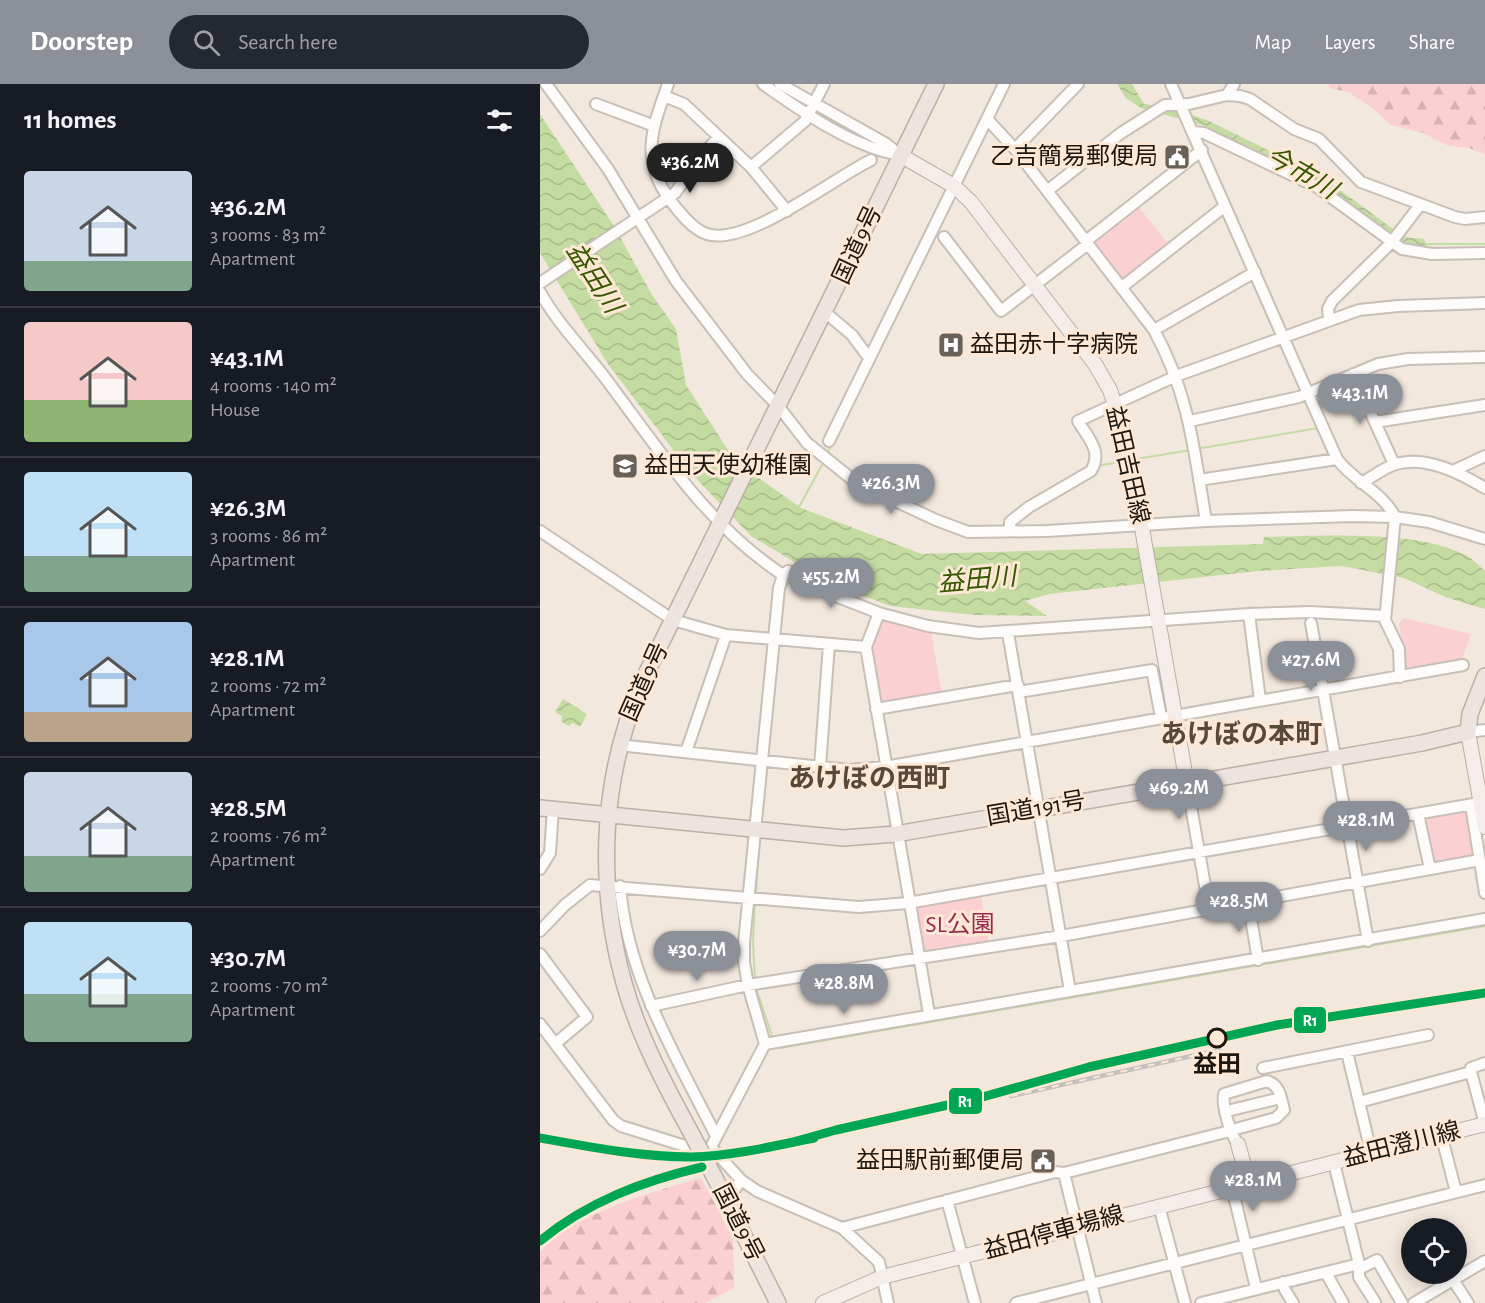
<!DOCTYPE html>
<meta charset="utf-8">
<style>
body{margin:0;font-family:"Alegreya Sans","Noto Sans JP",sans-serif;background:#242831;color:#f1f3f6;height:100vh;display:flex;flex-direction:column;font-size:22px;white-space:nowrap}
*{box-sizing:border-box;margin:0}
p{font-size:20px;color:#9ea1a6}
.icon{flex:none;width:33px;height:33px;fill:none;stroke:currentColor;stroke-width:2;stroke-linecap:round;stroke-linejoin:round}
.map{position:relative;flex:1;overflow:hidden}
.sheet{display:flex;flex-direction:column;background:#171b24;width:540px}
.sheet>*{flex:none}
.tools{position:absolute;left:861px;top:1134px;display:grid;gap:12px}
.tools a{display:grid;place-items:center;width:66px;height:66px;border-radius:50%;background:#171b24;box-shadow:0 3px 15px #0003;font-size:30px}
.price{position:absolute;translate:-50% -51px;padding:0 14px;border-radius:21px;background:#8c9099;color:#fff;font-size:20px;line-height:39px;filter:drop-shadow(0 2px 3px #0008)}
.price::after{content:'';position:absolute;left:50%;top:36px;width:18px;height:14px;margin-left:-9px;background:inherit;clip-path:polygon(0 0,100% 0,50% 100%)}
.price.on{background:#222;color:#fff}
ul{padding:0;list-style:none}
li{display:flex;align-items:center;gap:18px;height:150px;padding:0 24px}
li+li{border-top:2px solid #363941}
li span{display:grid;place-items:center;flex:none;width:168px;height:120px;border-radius:6px;color:#555}
li>.icon{margin-inline-start:auto}
span .icon{width:72px;height:72px;fill:#fffc;stroke-width:1}
li b{font-size:26px}
h2{display:flex;justify-content:space-between;align-items:center;height:72px;padding:0 24px;font-size:26px}
header{display:flex;align-items:center;gap:36px;box-sizing:border-box;height:84px;padding:0 30px;background:#8c9099;color:#fff}
header strong{font-size:28px}
nav{display:flex;gap:33px;margin-inline-start:auto;font-size:21px}
.search{width:420px;height:54px;background:#242831;display:flex;align-items:center;gap:15px;box-sizing:border-box;padding:0 21px;border-radius:33px;color:#9ea1a6;font-size:22px}
main{display:flex;flex:1;min-height:0}
.map>svg:first-child{display:block}
.green{fill:#fad0d2}
.forest{fill:url(#forest-firs)}
.water{fill:url(#water-waves)}
.lines{fill:none;stroke-linecap:round;stroke-linejoin:round}
.stream{stroke:#c4dba2;stroke-width:2}
.minor-casing{stroke:#c8bfb7;stroke-width:14}
.major-casing{stroke:#bdaea6;stroke-width:16}
.highway-casing{stroke:#bdaea6;stroke-width:18}
.minor{stroke:#fdfcfa;stroke-width:10}
.major{stroke:#f4edea;stroke-width:14}
.highway{stroke:#ede3df;stroke-width:15}
.rail-casing{stroke:#c4c1bf;stroke-width:4.5}
.rail{stroke:#fce8d5;stroke-width:2;stroke-dasharray:7;stroke-linecap:butt}
.highway-bridge-casing{stroke:#bdaea6;stroke-width:18;stroke-linecap:butt}
.highway-bridge{stroke:#ede3df;stroke-width:15}
.rail-1-casing{stroke:#fce8d5;stroke-width:14}
.rail-1{stroke:#00a651;stroke-width:9}
.stop-dot{fill:#fce8d5;stroke:#1e1710;stroke-width:3}
.labels{text-anchor:middle;dominant-baseline:central;stroke-width:6;stroke-linejoin:round;paint-order:stroke}
.poi-label{font-size:24px;fill:#1e1710;stroke:#fce8d5;text-anchor:end}
.street-label{font-size:24px;fill:#1e1710;stroke:#fce8d5}
.park-label{font-size:24px;fill:#942b4a;stroke:#fce8d5}
.stop-label{font-size:24px;font-weight:bold;fill:#1e1710;stroke:#fce8d5}
.water-label{font-size:26px;font-style:italic;fill:#375700;stroke:#fce8d5}
.quarter-label{font-size:27px;font-weight:bold;fill:#574837;stroke:#fce8d5}
.line-badge{stroke:#fce8d5;stroke-width:2}
.badge-label{font-size:16px;text-anchor:middle;font-weight:bold;fill:#fff}
</style>
<header>
<strong>Doorstep</strong>
<div class="search"><svg class="icon" aria-label="search" viewBox="0 0 24 24"><circle cx="10" cy="10" r="6"/><path d="M15 15l6 6"/></svg>Search here</div>
<nav><a>Map</a><a>Layers</a><a>Share</a></nav>
</header>
<main>
<section class="sheet">
<h2>11 homes<svg class="icon" aria-label="filters" viewBox="0 0 24 24"><path d="M4 7h16M4 17h16"/><circle cx="9" cy="7" r="2"/><circle cx="15" cy="17" r="2"/></svg></h2>
<ul>
<li><span style="background:linear-gradient(#c9d6e8 75%,#7fa58c 0)"><svg class="icon" aria-label="home" viewBox="0 0 24 24"><path d="M3 11l9-7 9 7M6 9v11h12V9"/></svg></span><div><b>¥36.2M</b><p>3 rooms · 83 m²</p><p>Apartment</p></div></li>
<li><span style="background:linear-gradient(#f6c9c9 65%,#8fb573 0)"><svg class="icon" aria-label="home" viewBox="0 0 24 24"><path d="M3 11l9-7 9 7M6 9v11h12V9"/></svg></span><div><b>¥43.1M</b><p>4 rooms · 140 m²</p><p>House</p></div></li>
<li><span style="background:linear-gradient(#bfe0f5 70%,#7fa58c 0)"><svg class="icon" aria-label="home" viewBox="0 0 24 24"><path d="M3 11l9-7 9 7M6 9v11h12V9"/></svg></span><div><b>¥26.3M</b><p>3 rooms · 86 m²</p><p>Apartment</p></div></li>
<li><span style="background:linear-gradient(#a9c7e8 75%,#b9a48a 0)"><svg class="icon" aria-label="home" viewBox="0 0 24 24"><path d="M3 11l9-7 9 7M6 9v11h12V9"/></svg></span><div><b>¥28.1M</b><p>2 rooms · 72 m²</p><p>Apartment</p></div></li>
<li><span style="background:linear-gradient(#c9d6e8 70%,#7fa58c 0)"><svg class="icon" aria-label="home" viewBox="0 0 24 24"><path d="M3 11l9-7 9 7M6 9v11h12V9"/></svg></span><div><b>¥28.5M</b><p>2 rooms · 76 m²</p><p>Apartment</p></div></li>
<li><span style="background:linear-gradient(#bfe0f5 60%,#7fa58c 0)"><svg class="icon" aria-label="home" viewBox="0 0 24 24"><path d="M3 11l9-7 9 7M6 9v11h12V9"/></svg></span><div><b>¥30.7M</b><p>2 rooms · 70 m²</p><p>Apartment</p></div></li>
</ul>
</section>
<div class="map">
<svg width="945" height="1219" viewBox="0 0 945 1219">
<defs>
<pattern id="forest-firs" width="22" height="20" patternUnits="userSpaceOnUse" patternTransform="scale(1.5)"><rect width="22" height="20" fill="#fad0d2"/><path d="M5 1l3.5 6h-7zM16 11l3.5 6h-7z" fill="#d6b2b3"/></pattern>
<pattern id="water-waves" width="16" height="10" patternUnits="userSpaceOnUse" patternTransform="scale(1.5)"><rect width="16" height="10" fill="#c4dba2"/><path d="M0 5q4-4 8 0t8 0" fill="none" stroke="#a8bb8a"/></pattern>
</defs>
<rect width="100%" height="100%" fill="#f3e8de"/>
<path class="green" d="M 598,122 L 629,161 L 583,196 L 553,158 Z
M 864,534 L 931,550 L 922,575 L 865,586 L 859,540 Z
M 341,536 L 391,549 L 402,610 L 340,618 L 331,564 Z
M 926,725 L 934,771 L 891,778 L 885,734 Z
M 441,812 L 449,861 L 383,872 L 376,823 Z"/>
<path class="forest" d="M 788,0 L 945,0 L 945,70 L 929,64 L 909,62 L 883,49 L 851,41 L 831,23 L 808,8 L 790,4 Z
M 161,1094 L 193,1154 L 194,1204 L 165,1219 L 0,1219 L 0,1168 C 37,1128 109,1109 161,1094 Z"/>
<path class="water" d="M 577,0 L 592,0 L 604,20 L 636,26 L 667,36 L 781,92 L 864,153 L 884,155 L 887,163 L 861,160 L 773,95 L 662,41 L 601,24 L 586,14 Z
M 0,30 L 74,142 L 112,211 L 136,245 L 146,301 L 195,377 L 261,424 L 382,470 L 723,460 L 724,453 C 779,452 874,446 923,470 C 931,473 938,481 945,487 L 945,525 L 905,513 L 864,494 L 802,482 L 718,487 L 509,510 L 485,517 L 507,532 L 434,531 L 350,522 L 286,497 L 211,452 L 150,388 L 68,280 L 0,169 Z
M 23,615 L 47,630 L 40,643 L 33,639 L 28,642 L 21,637 L 22,632 L 15,628 Z"/>
<g class="lines">
<path class="stream" d="M 885,160 L 945,160
M 656,365 L 778,344
M 288,368 L 292,360
M 596,375 L 651,366
M 562,381 L 580,378
M 259,423 L 282,381
M 243,509 L 252,493
M 232,628 L 239,559
M 216,812 L 219,758
M 215,895 L 213,859 L 215,817
M 216,904 L 232,952
M 240,964 L 945,842"/>
<defs>
<path id="minor" d="M 6,0 L 68,85 L 136,197 L 207,290 L 239,323 L 267,359 L 313,396 L 334,407 L 396,436 L 428,448 L 507,447 L 666,437 L 812,432 L 855,433 L 889,438 L 945,455
M 128,0 C 113,43 99,74 130,116 C 139,128 153,146 167,150 C 206,163 294,94 331,76
M 223,0 C 261,27 314,64 360,71
M 240,0 L 345,59 L 360,71
M 631,0 L 797,375 C 813,397 843,408 855,433 L 845,536 L 859,565 L 860,593
M 687,11 L 694,0
M 124,12 L 144,20 L 211,83 L 247,127
M 56,20 L 112,41
M 447,35 L 475,65 L 614,246 C 649,310 654,366 666,437
M 653,48 L 664,49 L 777,103 L 862,165 L 892,170 L 945,169
M 475,65 L 538,0
M 211,83 L 265,37 L 284,0
M 507,107 L 581,49 L 625,21 L 649,20 L 687,11 L 700,12 L 710,15 L 754,45 L 779,55 L 821,98 L 915,133 L 925,135 L 945,133
M 404,153 L 461,227 L 548,160
M 546,157 L 662,66
M 0,199 L 135,109 L 162,71 L 179,53
M 582,203 L 685,122
M 0,208 C 17,239 44,266 66,295 C 120,367 167,441 243,491
M 286,229 L 312,251 L 329,274
M 789,235 L 788,225 L 792,217 L 851,159 L 880,121
M 614,246 L 715,188
M 813,290 L 854,380
M 650,337 L 759,313 L 838,280 L 868,275 L 945,273
M 835,338 L 945,321
M 289,357 L 464,0
M 915,386 L 945,372
M 659,396 L 797,375
M 821,399 C 831,394 842,385 853,381 C 884,370 920,389 945,404
M 470,443 L 470,438 L 489,423 L 551,387 C 563,367 548,354 538,337 L 636,292 L 819,226 L 858,222 L 945,219
M 0,447 L 133,536 L 186,551 L 326,563
M 339,529 L 326,563 L 389,930
M 709,530 L 720,616
M 771,539 L 828,857
M 468,549 L 530,907
M 479,608 L 612,586 L 621,633
M 336,625 L 478,601
M 928,648 L 945,646
M 79,661 L 309,686 L 345,683 L 923,581
M 146,668 L 186,551
M 280,683 L 289,560
M 647,700 L 669,824
M 931,721 L 945,809
M 878,730 L 890,785
M 0,785 L 10,769 L 13,725
M 80,802 C 87,893 136,972 176,1052
M 708,817 L 718,876
M 0,847 L 25,821 L 50,801 L 319,823 L 368,819 L 945,718
M 0,870 L 47,933 L 15,960
M 111,922 L 208,901 L 521,852 L 940,776
M 0,940 L 73,1036 L 81,1042 L 142,1061 L 163,1063
M 225,960 L 945,835
M 807,968 L 831,1068
M 723,984 L 888,951
M 931,988 L 945,1040
M 819,1018 L 931,988 L 931,984 L 945,979
M 687,1027 L 741,1014
M 901,1050 L 916,1108
M 524,1089 L 556,1219
M 692,1103 L 716,1204
M 407,1116 L 435,1219
M 187,1117 L 201,1096
M 619,1122 L 645,1219
M 302,1144 L 515,1088 L 524,1089 L 686,1048 L 692,1046 L 736,1034 L 744,1026 C 741,1014 740,1001 727,997 L 684,1010 C 682,1023 690,1049 698,1060
M 819,1180 L 819,1193 L 835,1218
M 819,1185 L 837,1176 L 862,1219
M 786,1189 L 803,1219
M 913,1196 L 928,1219
M 743,1198 L 745,1206 L 753,1219
M 348,1219 L 339,1178 L 302,1144 L 217,1107 L 201,1096 L 171,1063 L 225,960 L 208,901 L 204,878 L 204,859 L 239,504 L 243,491 L 248,487 L 293,511 L 339,529 L 388,542 L 439,549 L 709,530 L 770,528 L 845,532
M 476,1219 L 945,1101
M 661,1219 L 819,1180 L 794,1079
M 874,1219 L 945,1177"/>
<path id="major" d="M 360,71 L 414,102 L 431,118 L 555,280 L 570,306 L 587,359 L 647,700
M 928,648 L 945,743
M 698,1060 L 709,1099
M 283,1219 L 342,1193 L 945,1040"/>
<path id="highway" d="M 0,724 L 303,754 L 356,750 L 882,659 L 928,648 L 930,630 L 945,592
M 149,1045 C 124,999 98,950 84,899 C 56,798 61,690 104,594 L 396,0
M 174,1092 L 238,1219"/>
</defs>
<use href="#minor" class="minor-casing"/>
<use href="#major" class="major-casing"/>
<use href="#highway" class="highway-casing"/>
<use href="#minor" class="minor"/>
<use href="#major" class="major"/>
<use href="#highway" class="highway"/>
<defs>
<path id="rail" d="M 471,1012 L 679,966
M 0,1054 L 82,1069 L 153,1073 L 261,1057
M 253,1058 L 296,1046 L 439,1014 L 549,983 L 737,941 L 945,909"/>
</defs>
<use href="#rail" class="rail-casing"/>
<use href="#rail" class="rail"/>
<defs>
<path id="highway-bridge" d="M 149,1045 L 174,1092"/>
</defs>
<use href="#highway-bridge" class="highway-bridge-casing"/>
<use href="#highway-bridge" class="highway-bridge"/>
<defs>
<path id="rail-1" d="M 0,1054 C 50,1063 100,1073 151,1073 C 192,1072 234,1062 274,1054
M 253,1058 L 296,1046 L 439,1014 L 549,983 L 737,941 L 945,909
M 0,1157 C 47,1118 103,1097 162,1083"/>
</defs>
<use href="#rail-1" class="rail-1-casing"/>
<use href="#rail-1" class="rail-1"/>
</g>
<defs>
<symbol id="civic-square" viewBox="-11 -11 22 22"><rect x="-9" y="-9" width="18" height="18" rx="4" fill="#696058" stroke="#fce8d5"/><path d="M-.6-6.5H3V-4.5H.6V-3L4-1V1h2V6H-6V1h2V-1L-.6-3ZM-1.2 2.5V6h2.4V2.5Z" fill="#fff"/></symbol>
<symbol id="hospital-square" viewBox="-11 -11 22 22"><rect x="-9" y="-9" width="18" height="18" rx="4" fill="#696058" stroke="#fce8d5"/><path d="M-5-5h3v3.5h4V-5h3V5h-3V1.5h-4V5h-3Z" fill="#fff"/></symbol>
<symbol id="school-square" viewBox="-11 -11 22 22"><rect x="-9" y="-9" width="18" height="18" rx="4" fill="#696058" stroke="#fce8d5"/><path d="M0-5L7-2L0 1L-7-2ZM-4 1L0 2.5L4 1V4Q0 6-4 4Z" fill="#fff"/></symbol>
</defs>
<g fill-rule="evenodd">
<use href="#civic-square" x="622" y="58" width="30" height="30"/>
<use href="#hospital-square" x="396" y="246" width="30" height="30"/>
<use href="#school-square" x="70" y="367" width="30" height="30"/>
<use href="#civic-square" x="488" y="1062" width="30" height="30"/>
</g>
<circle class="stop-dot" cx="677" cy="954" r="9"/>
<g class="labels">
<g class="poi-label">
<text x="618" y="73">乙吉簡易郵便局</text>
<text x="430" y="261" text-anchor="start">益田赤十字病院</text>
<text x="104" y="382" text-anchor="start">益田天使幼稚園</text>
<text x="484" y="1077">益田駅前郵便局</text>
</g>
<g class="street-label">
<text transform="translate(318 161) rotate(-65)">国道9号</text>
<text transform="translate(587 381) rotate(77)">益田吉田線</text>
<text transform="translate(105 598) rotate(-66)">国道9号</text>
<text transform="translate(496 725) rotate(-10)">国道191号</text>
<text transform="translate(862 1061) rotate(-14)">益田澄川線</text>
<text transform="translate(198 1139) rotate(63)">国道9号</text>
<text transform="translate(514 1149) rotate(-15)">益田停車場線</text>
</g>
<g class="park-label">
<text x="420" y="841">SL公園</text>
</g>
<g class="stop-label">
<text x="677" y="981">益田</text>
</g>
<g class="water-label">
<text transform="translate(761 89) rotate(30)">今市川</text>
<text transform="translate(54 194) rotate(57)">益田川</text>
<text transform="translate(437 496) rotate(-5)">益田川</text>
</g>
<g class="quarter-label">
<text x="701" y="650">あけぼの本町</text>
<text x="329" y="694">あけぼの西町</text>
</g>
</g>
<g class="line-badge">
<rect x="753" y="922" width="34" height="28" rx="6" fill="#00a651"/>
<rect x="408" y="1003" width="35" height="28" rx="6" fill="#00a651"/>
</g>
<g class="badge-label">
<text x="770" y="942">R1</text>
<text x="425" y="1023">R1</text>
</g>
</svg>
<div class="tools">
<a><svg class="icon" aria-label="locate" viewBox="0 0 24 24"><circle cx="12" cy="12" r="6"/><path d="M12 2v4M12 18v4M2 12h4M18 12h4"/></svg></a>
</div>
<b class="price on" style="left:150px;top:110px">¥36.2M</b>
<b class="price" style="left:820px;top:341px">¥43.1M</b>
<b class="price" style="left:351px;top:431px">¥26.3M</b>
<b class="price" style="left:291px;top:525px">¥55.2M</b>
<b class="price" style="left:771px;top:608px">¥27.6M</b>
<b class="price" style="left:639px;top:736px">¥69.2M</b>
<b class="price" style="left:826px;top:768px">¥28.1M</b>
<b class="price" style="left:699px;top:849px">¥28.5M</b>
<b class="price" style="left:157px;top:898px">¥30.7M</b>
<b class="price" style="left:304px;top:931px">¥28.8M</b>
<b class="price" style="left:713px;top:1128px">¥28.1M</b>
</div>
</main>
